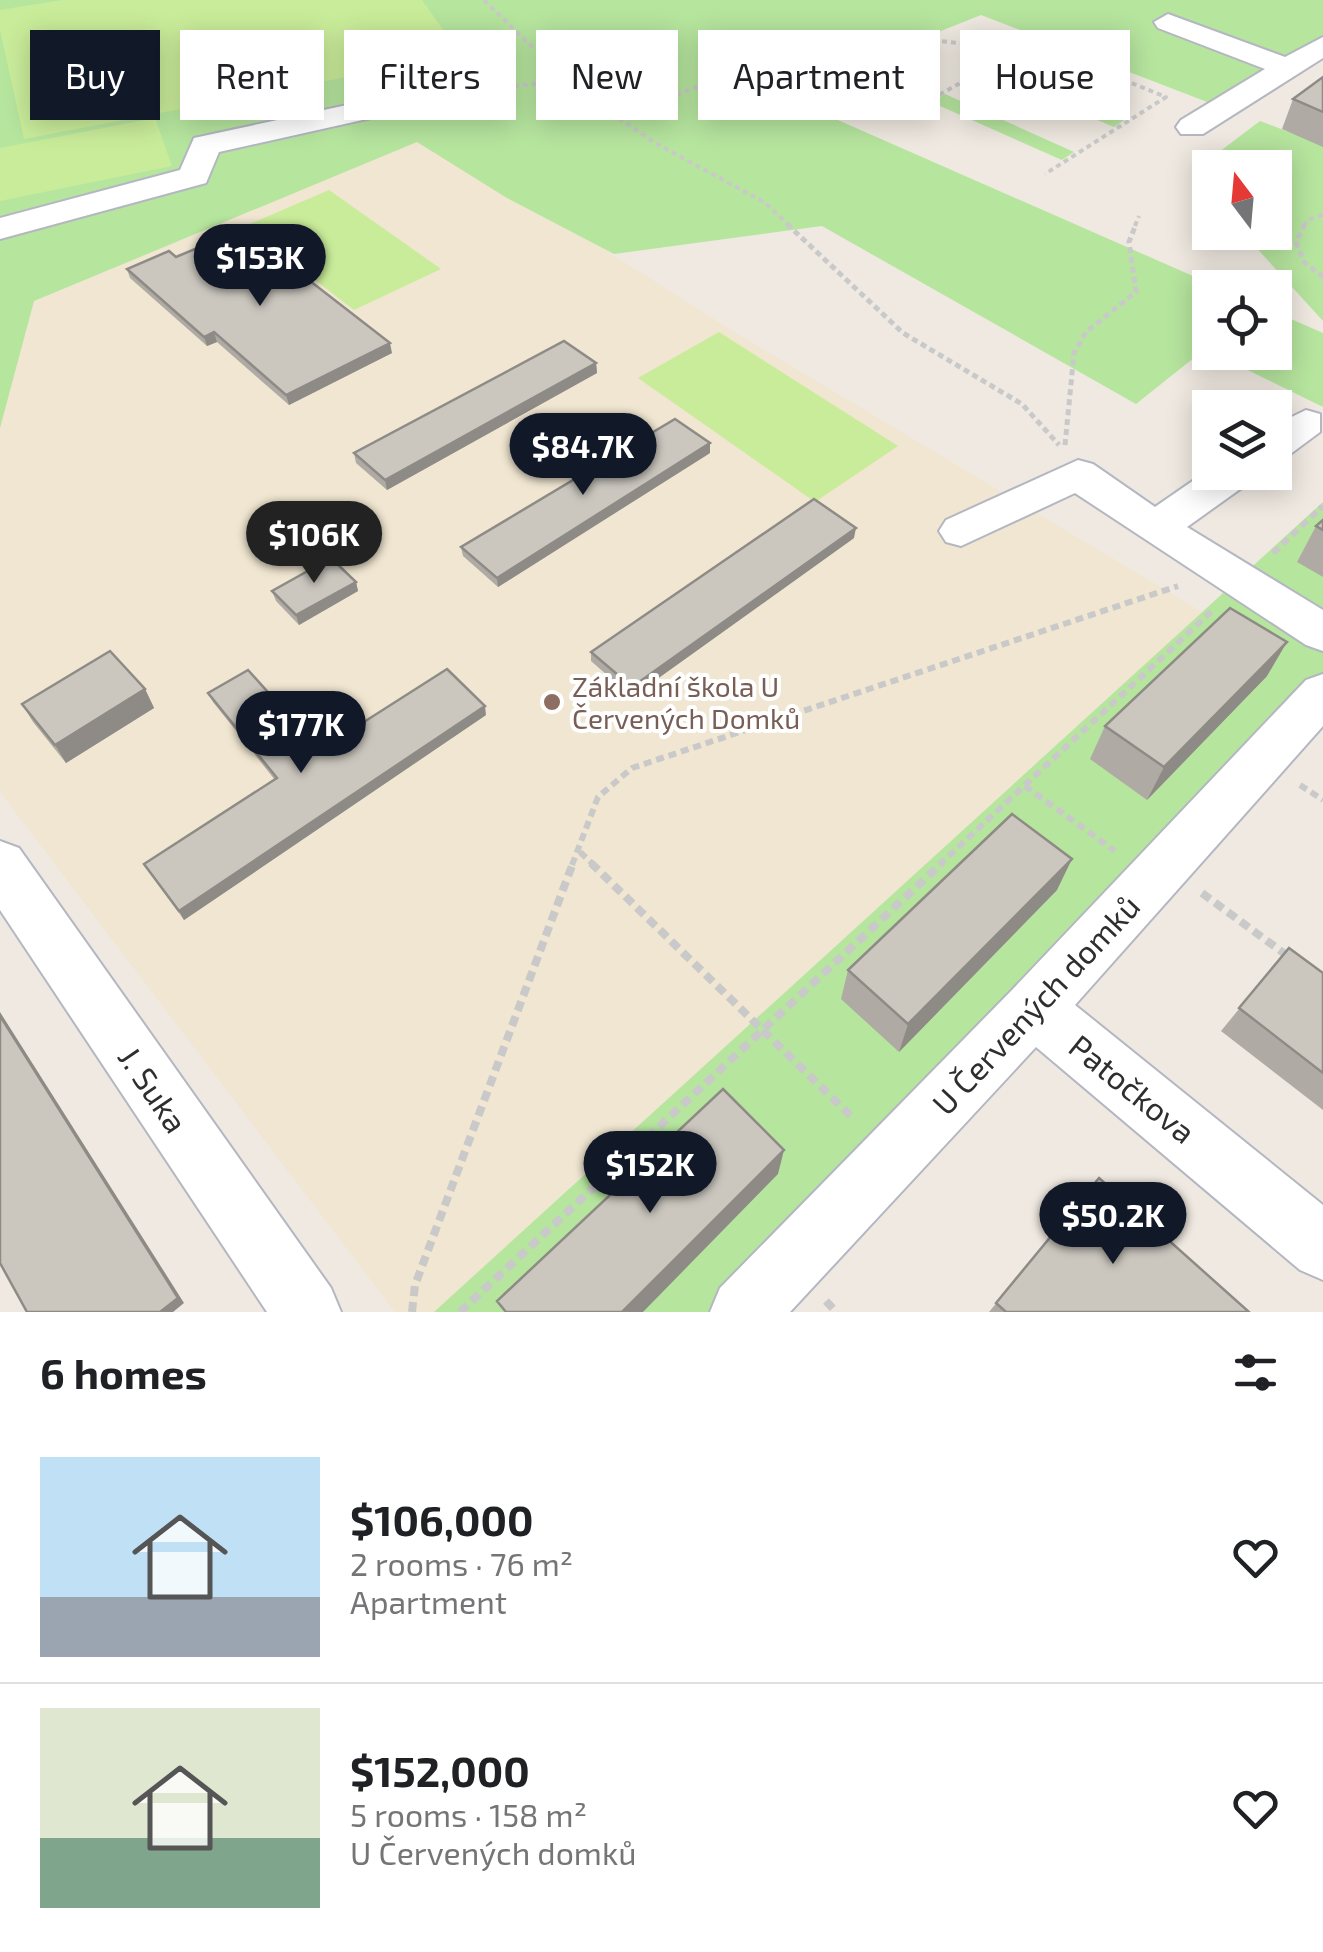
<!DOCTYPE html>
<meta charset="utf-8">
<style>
body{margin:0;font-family:"Exo 2",sans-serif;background:#f2f2f2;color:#202124;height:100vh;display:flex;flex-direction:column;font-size:38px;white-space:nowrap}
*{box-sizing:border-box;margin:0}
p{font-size:32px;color:#757577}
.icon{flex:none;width:55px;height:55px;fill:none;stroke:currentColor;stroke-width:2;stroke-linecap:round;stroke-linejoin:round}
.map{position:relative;height:1312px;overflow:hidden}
.sheet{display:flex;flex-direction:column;background:#fff;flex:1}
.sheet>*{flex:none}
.hud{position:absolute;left:30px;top:30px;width:1265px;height:90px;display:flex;gap:20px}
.needle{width:65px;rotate:344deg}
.controls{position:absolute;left:1192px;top:150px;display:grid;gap:20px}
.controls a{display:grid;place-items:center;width:100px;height:100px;border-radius:0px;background:#fff;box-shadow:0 5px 25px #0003;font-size:50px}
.price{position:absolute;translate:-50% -85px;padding:0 22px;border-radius:35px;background:#111827;color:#fff;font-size:32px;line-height:65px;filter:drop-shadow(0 2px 5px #0008)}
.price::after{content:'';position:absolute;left:50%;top:60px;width:30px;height:22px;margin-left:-15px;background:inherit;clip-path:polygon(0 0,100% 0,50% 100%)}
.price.current{background:#222;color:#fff}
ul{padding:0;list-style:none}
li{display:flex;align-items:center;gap:30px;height:250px;padding:0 40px}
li+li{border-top:2px solid #e0e0e0}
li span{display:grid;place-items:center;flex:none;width:280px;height:200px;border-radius:0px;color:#555}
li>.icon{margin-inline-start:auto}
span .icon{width:120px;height:120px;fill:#fffc;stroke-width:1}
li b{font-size:42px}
h2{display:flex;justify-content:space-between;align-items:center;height:120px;padding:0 40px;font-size:42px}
.chip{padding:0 35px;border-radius:0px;background:#fff;box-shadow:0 5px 25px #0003;font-size:35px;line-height:90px}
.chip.current{background:#111827;color:#fff}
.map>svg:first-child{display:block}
.education{fill:#f0e6d1}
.green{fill:#b6e59e}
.pitch{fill:#c9ec9a}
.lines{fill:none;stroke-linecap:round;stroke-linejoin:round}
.minor-casing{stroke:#b4b7c1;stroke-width:4}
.path-far3{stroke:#c9c9c9;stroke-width:4;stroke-dasharray:5 4;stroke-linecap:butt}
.path-far2{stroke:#c9c9c9;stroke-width:5;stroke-dasharray:6 4;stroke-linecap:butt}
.path-far1{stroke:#c9c9c9;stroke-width:6;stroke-dasharray:8 5;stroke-linecap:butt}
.path{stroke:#c9c9c9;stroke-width:8;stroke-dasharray:10 6;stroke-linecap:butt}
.minor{fill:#fff;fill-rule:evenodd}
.wall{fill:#afaba4}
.shaded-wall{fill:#8e8b86}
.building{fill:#cbc7bf;stroke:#8e8b86;stroke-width:2.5}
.education-dot{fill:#8d6e63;stroke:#fff;stroke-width:4}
.labels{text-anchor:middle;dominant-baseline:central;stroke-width:8;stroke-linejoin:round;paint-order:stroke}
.education-label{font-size:28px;fill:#785e54;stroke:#fff;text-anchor:start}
.near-street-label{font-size:32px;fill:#2e2e2e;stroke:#fff}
</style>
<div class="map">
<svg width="1323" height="1312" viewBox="0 0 1323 1312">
<rect width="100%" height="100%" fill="#efe9e1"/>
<path class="education" d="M 427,137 L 736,333 L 1202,612 L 434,1312 L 395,1312 L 0,792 L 0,315 Z"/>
<path class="green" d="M 0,0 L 1323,0 L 1323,54 L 1228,110 L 981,15 L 781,95 L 1218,287 L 1210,288 L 1210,351 L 1205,349 L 1136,404 L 822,226 L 614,254 L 507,198 L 417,142 L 34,301 L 0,428 Z
M 997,66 L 1126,119 L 1114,127 L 985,73 Z
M 945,94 L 1074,152 L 1062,160 L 931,102 Z
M 1260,121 L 1323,145 L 1323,321 L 1243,233 L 1275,232 L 1275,191 L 1288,181 L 1275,176 L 1275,168 L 1255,167 L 1219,152 Z
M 1275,312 L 1323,333 L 1323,407 L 1213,353 L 1275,352 Z
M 1323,502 L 1323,677 L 723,1312 L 434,1312 Z"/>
<path class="pitch" d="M 62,0 L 422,0 L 461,55 L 24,139 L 0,30 L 0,10 Z
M 155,118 L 172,166 L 0,201 L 0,148 Z
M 329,190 L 441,269 L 354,310 L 245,226 Z
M 719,332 L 898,446 L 815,502 L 638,378 Z"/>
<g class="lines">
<defs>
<path id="minor" d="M 1168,14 L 1285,57 L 1323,37 L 1323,58 L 1203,134 L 1181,134 L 1176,127 L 1181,120 L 1265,69 L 1158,28 L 1154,22 Z
M 454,82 L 465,85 L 469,91 L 465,97 L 219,152 L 206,183 L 0,239 L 0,218 L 180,170 L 194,138 Z
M 1306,410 L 1320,414 L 1320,432 L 1289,455 L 1275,459 L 1275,425 Z
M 1078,460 L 1093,464 L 1155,507 L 1210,469 L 1256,472 L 1250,482 L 1187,527 L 1323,610 L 1323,651 L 1306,645 L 1075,493 L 961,546 L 946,542 L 939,531 L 946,520 Z
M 1323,674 L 1323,726 L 1075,1005 L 1323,1205 L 1323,1280 L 1300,1270 L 1036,1047 L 790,1312 L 710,1312 L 720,1288 L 1013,989 L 1306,680 Z
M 0,841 L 19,848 L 331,1288 L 341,1312 L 267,1312 L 0,910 Z"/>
</defs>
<use href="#minor" class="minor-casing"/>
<path class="path-far3" d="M 484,0 L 529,44 L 577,76 L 616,116 L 655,143 L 764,202 L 790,226
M 487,88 L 536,84 L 669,93
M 830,98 L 939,41 L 986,46 L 1033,43 L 1166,97 L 1045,174
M 908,112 L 1020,50
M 617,116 L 794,52 L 887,50 L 934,70
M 1135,226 L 1139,216
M 1304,226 L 1307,220 L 1323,215"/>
<path class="path-far2" d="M 787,224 L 903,333 L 1022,404 L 1059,445
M 1305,224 L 1296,242 L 1304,262 L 1323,277
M 1065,445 L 1074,353 L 1086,332 L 1136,292 L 1129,242 L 1136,224
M 1319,509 L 1323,506"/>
<path class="path-far1" d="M 1273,553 L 1322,507
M 1300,785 L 1323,800
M 1025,786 L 1115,851
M 580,852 L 594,865
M 572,865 L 598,797 L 632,768 L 1178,586
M 939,865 L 1213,610"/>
<path class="path" d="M 591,863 L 855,1120
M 1202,893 L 1289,957
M 826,1301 L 836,1312
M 412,1312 L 415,1285 L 573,863
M 460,1312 L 942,863"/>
<use href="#minor" class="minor"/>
</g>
<path class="wall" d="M 1323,77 L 1323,147 L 1282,129 L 1293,99 Z
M 176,257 L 392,353 L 289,405 L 217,342 L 207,346 L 130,278 L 127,269 Z
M 596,363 L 597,373 L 387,490 L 356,463 L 354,453 Z
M 710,453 L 498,587 L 463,556 L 461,547 Z
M 1323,520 L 1323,577 L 1297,562 L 1316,526 Z
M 854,538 L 632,697 L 591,661 L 591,652 Z
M 356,582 L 358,591 L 299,625 L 276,601 L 272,591 Z
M 1267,676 L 1147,800 L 1090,759 L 1105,726 Z
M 145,689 L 154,708 L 66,763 L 33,722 L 22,704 Z
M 208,693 L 320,750 L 486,715 L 184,920 L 144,864 L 275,780 L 213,702 Z
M 1057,890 L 899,1052 L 841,999 L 848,970 Z
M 1289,948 L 1323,973 L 1323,1110 L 1221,1031 Z
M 1099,1178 L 1249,1312 L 989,1312 Z"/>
<path class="shaded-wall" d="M 214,332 L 217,342 L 207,346 L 204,337 Z
M 390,343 L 392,353 L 289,405 L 286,395 Z
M 596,363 L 597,373 L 387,490 L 385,480 Z
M 710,443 L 710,453 L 498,587 L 497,578 Z
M 856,528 L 854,538 L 632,697 L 632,687 Z
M 356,582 L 358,591 L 299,625 L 296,615 Z
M 1287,642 L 1267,676 L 1147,800 L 1164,767 Z
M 145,689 L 154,708 L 66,763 L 55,745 Z
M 485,706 L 486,715 L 184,920 L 179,911 Z
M 1072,859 L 1057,890 L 899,1052 L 908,1024 Z
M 0,1012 L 184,1303 L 173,1312 L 160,1312 L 0,1016 Z
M 784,1150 L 778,1174 L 643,1312 L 622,1312 Z"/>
<path class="building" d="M 1323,77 L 1323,112 L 1293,99 Z
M 243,229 L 390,343 L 286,395 L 214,332 L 204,337 L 127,269 L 169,251 L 176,257 Z
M 564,341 L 596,363 L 385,480 L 354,453 Z
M 675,419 L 710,443 L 497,578 L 461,547 Z
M 814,499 L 856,528 L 632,687 L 591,652 Z
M 1323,520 L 1323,530 L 1316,526 Z
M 331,558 L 356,582 L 296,615 L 272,591 Z
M 1230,608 L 1287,642 L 1164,767 L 1105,726 Z
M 110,651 L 145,689 L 55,745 L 22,704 Z
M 447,669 L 485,706 L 179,911 L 144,864 L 277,778 L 208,693 L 248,670 L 320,750 Z
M 1012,814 L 1072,859 L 908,1024 L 848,970 Z
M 1289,948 L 1323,973 L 1323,1073 L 1239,1008 Z
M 0,1016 L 178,1298 L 160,1312 L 27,1312 L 0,1263 Z
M 723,1089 L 784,1150 L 622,1312 L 506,1312 L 497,1301 Z
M 1099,1178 L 1249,1312 L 1006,1312 L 996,1303 Z"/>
<circle class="education-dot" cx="552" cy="702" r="10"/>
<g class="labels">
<g class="education-label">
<text x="572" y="686">Základní škola U<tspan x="572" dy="32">Červených Domků</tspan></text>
</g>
<g class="near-street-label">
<text transform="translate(1035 1004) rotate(-47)">U Červených domků</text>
<text transform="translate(1133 1088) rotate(39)">Patočkova</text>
<text transform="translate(154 1089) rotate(56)">J. Suka</text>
</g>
</g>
</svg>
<div class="controls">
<a><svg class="needle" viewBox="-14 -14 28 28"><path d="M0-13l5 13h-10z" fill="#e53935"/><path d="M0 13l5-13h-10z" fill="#757577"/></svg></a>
<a><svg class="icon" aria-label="locate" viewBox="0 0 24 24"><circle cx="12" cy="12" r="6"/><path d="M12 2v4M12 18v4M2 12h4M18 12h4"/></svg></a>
<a><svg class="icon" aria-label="layers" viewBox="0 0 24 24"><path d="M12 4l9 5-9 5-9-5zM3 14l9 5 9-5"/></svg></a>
</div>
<b class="price" style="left:260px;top:309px">$153K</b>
<b class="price" style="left:583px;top:498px">$84.7K</b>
<b class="price current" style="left:314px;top:586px">$106K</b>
<b class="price" style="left:301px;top:776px">$177K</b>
<b class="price" style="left:650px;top:1216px">$152K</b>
<b class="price" style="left:1113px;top:1267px">$50.2K</b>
<div class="hud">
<a class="chip current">Buy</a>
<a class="chip">Rent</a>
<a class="chip">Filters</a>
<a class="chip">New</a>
<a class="chip">Apartment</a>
<a class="chip">House</a>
</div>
</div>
<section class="sheet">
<h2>6 homes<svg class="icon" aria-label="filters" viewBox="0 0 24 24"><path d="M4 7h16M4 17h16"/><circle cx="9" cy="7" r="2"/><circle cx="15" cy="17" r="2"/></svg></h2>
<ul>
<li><span style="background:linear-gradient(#bfe0f5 70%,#9aa5b1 0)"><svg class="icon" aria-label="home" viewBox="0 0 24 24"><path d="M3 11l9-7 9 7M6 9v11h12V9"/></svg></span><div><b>$106,000</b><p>2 rooms · 76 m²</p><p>Apartment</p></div><svg class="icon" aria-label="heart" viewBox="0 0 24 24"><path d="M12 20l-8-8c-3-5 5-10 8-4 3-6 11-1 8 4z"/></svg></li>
<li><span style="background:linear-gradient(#dfe7d0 65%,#7fa58c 0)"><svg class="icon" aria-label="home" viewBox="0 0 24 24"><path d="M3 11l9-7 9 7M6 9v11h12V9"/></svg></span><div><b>$152,000</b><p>5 rooms · 158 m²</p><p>U Červených domků</p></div><svg class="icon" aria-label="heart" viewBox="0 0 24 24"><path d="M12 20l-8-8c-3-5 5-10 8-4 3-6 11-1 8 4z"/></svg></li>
</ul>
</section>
